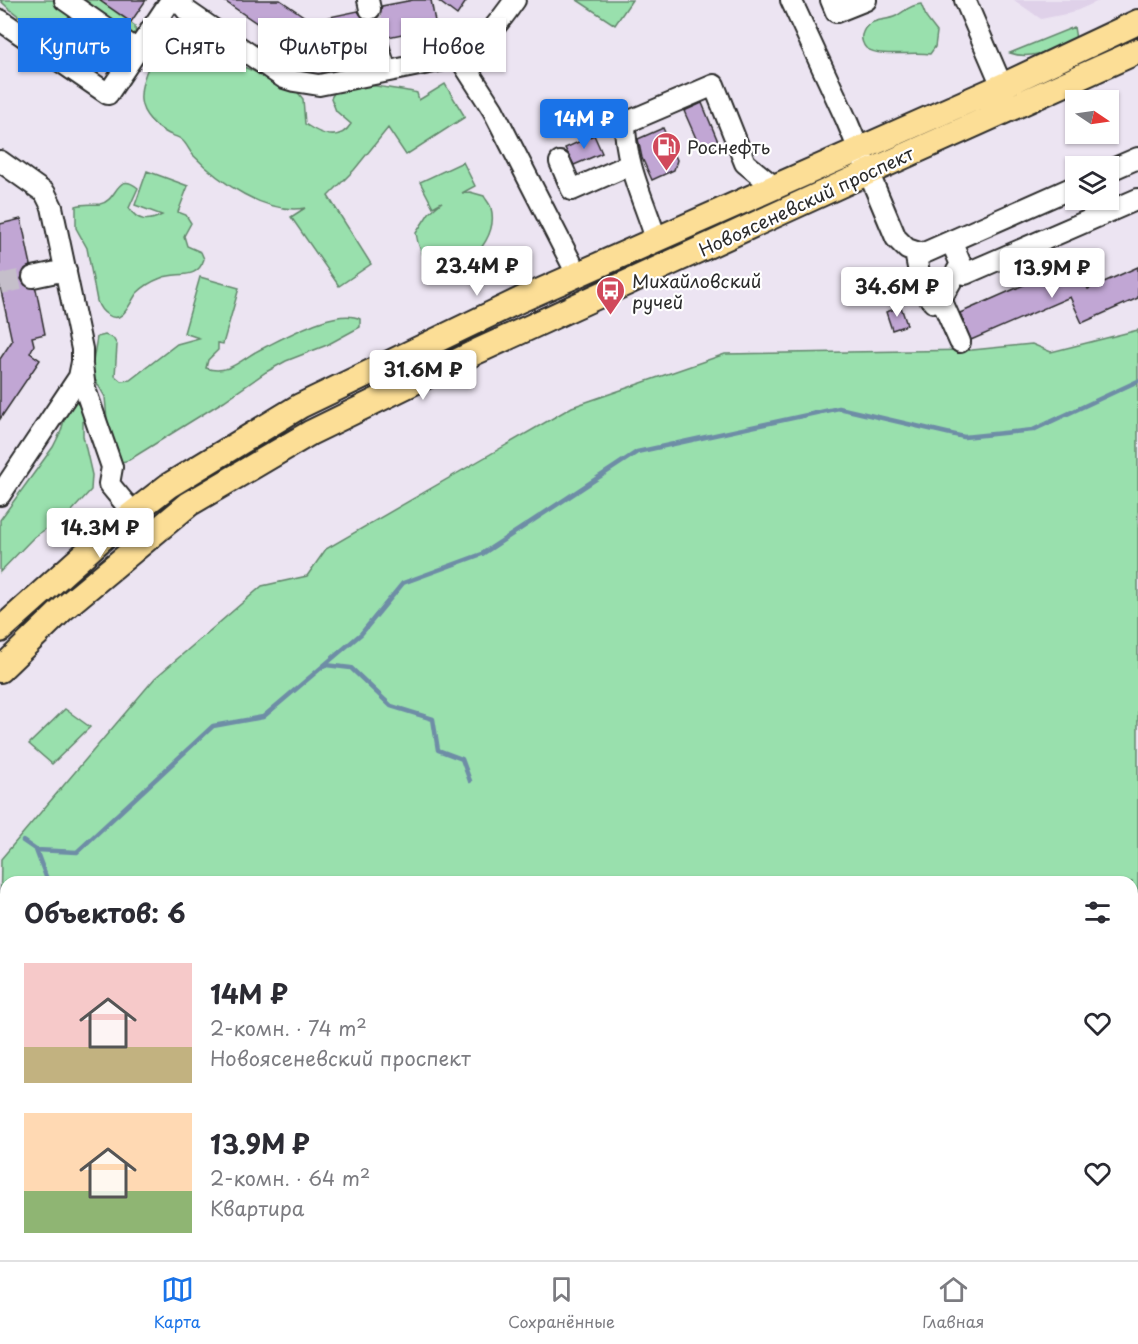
<!DOCTYPE html>
<html lang="ru">
<meta charset="utf-8">
<style>
body{margin:0;font-family:"Playpen Sans",sans-serif;background:#f2f2f3;color:#2b2b33;height:100vh;display:flex;flex-direction:column;font-size:22px;white-space:nowrap}
*{box-sizing:border-box;margin:0}
p{font-size:20px;color:#7c7c81}
.icon{flex:none;width:33px;height:33px;fill:none;stroke:currentColor;stroke-width:2;stroke-linecap:round;stroke-linejoin:round}
.map{position:relative;flex:1;overflow:hidden}
.panel{position:absolute;left:0px;top:876px;width:1138px;height:384px;display:flex;flex-direction:column;background:#fff;border-radius:18px 18px 0 0;box-shadow:0 2px 4px #0004}
.panel>*{flex:none}
.guide{position:absolute;left:18px;top:18px;width:600px;height:54px;display:flex;gap:12px}
.needle{width:39px;rotate:103deg}
.buttons{position:absolute;left:1065px;top:90px;display:grid;gap:12px}
.buttons a{display:grid;place-items:center;width:54px;height:54px;border-radius:0px;background:#fff;box-shadow:0 2px 4px #0004;font-size:30px}
.price{position:absolute;translate:-50% -51px;padding:0 14px;border-radius:6px;background:#fff;color:#222;font-size:20px;line-height:39px;filter:drop-shadow(0 2px 3px #0008)}
.price::after{content:'';position:absolute;left:50%;top:36px;width:18px;height:14px;margin-left:-9px;background:inherit;clip-path:polygon(0 0,100% 0,50% 100%)}
.price.active{background:#1a73e8;color:#fff}
ul{padding:0;list-style:none}
li{display:flex;align-items:center;gap:18px;height:150px;padding:0 24px}
li span{display:grid;place-items:center;flex:none;width:168px;height:120px;border-radius:0px;color:#555}
li>.icon{margin-inline-start:auto}
span .icon{width:72px;height:72px;fill:#fffc;stroke-width:1}
li b{font-size:26px}
h2{display:flex;justify-content:space-between;align-items:center;height:72px;padding:0 24px;font-size:26px}
.pill{padding:0 21px;border-radius:0px;background:#fff;box-shadow:0 2px 4px #0004;font-size:21px;line-height:54px}
.pill.active{background:#1a73e8;color:#fff}
.tabs{display:flex;justify-content:space-around;align-items:center;height:84px;border-top:2px solid #e1e1e2;background:#fff;font-size:16px;color:#7c7c81}
.tabs a{display:grid;justify-items:center;gap:3px}
.tabs .active{color:#1a73e8}
.map>svg:first-child{display:block}
.built{fill:#dfd1e9}
.green{fill:#99e0ad;stroke:#62866c;stroke-width:1.5}
.lines{fill:none;stroke-linecap:round;stroke-linejoin:round}
.stream{stroke:#6e8da6;stroke-width:4.5}
.building{fill:#c1a6d4;stroke:#2b2b2b;stroke-width:1.5}
.minor-tunnel{stroke:#c5bfca;stroke-width:20;stroke-dasharray:20 10;stroke-linecap:butt}
.minor-casing{stroke:#2b2b2b;stroke-width:24}
.major-casing{stroke:#2b2b2b;stroke-width:28}
.minor{stroke:#fff;stroke-width:20}
.major{stroke:#fcde96;stroke-width:24}
.labels{text-anchor:middle;dominant-baseline:central;stroke-width:4.5;stroke-linejoin:round;paint-order:stroke}
.poi-label{font-size:18px;fill:#2b2b2b;stroke:#fff;text-anchor:start}
.street-label{font-size:18px;fill:#2b2b2b;stroke:#fff}
</style>
<div class="map">
<svg width="1138" height="1260" viewBox="0 0 1138 1260">
<rect width="100%" height="100%" fill="#ece4f2"/>
<filter id="ink" filterUnits="userSpaceOnUse"><feTurbulence type="fractalNoise" baseFrequency=".0167" numOctaves="2"/><feDisplacementMap in="SourceGraphic" scale="12" xChannelSelector="R" yChannelSelector="G"/><feConvolveMatrix kernelMatrix="1 2 1 2 8 2 1 2 1" color-interpolation-filters="sRGB"/></filter>
<g filter="url(#ink)">
<path class="built" d="M 1014,0 L 1101,0 L 1071,13 L 1041,19 Z"/>
<path class="green" d="M 0,0 L 99,0 L 135,26 L 136,41 C 127,52 119,66 104,67 C 90,68 10,12 0,0 Z
M 577,0 L 632,0 L 615,25 Z
M 921,4 L 927,19 L 937,32 L 935,47 L 930,54 C 913,51 879,58 866,48 C 863,45 861,39 862,35 C 867,17 884,22 896,16 C 905,11 910,5 921,4 Z
M 184,23 L 244,67 L 296,90 L 303,99 L 305,124 C 320,134 339,143 351,124 L 336,111 L 331,98 L 337,88 C 344,87 351,84 357,84 C 363,84 411,91 417,93 L 419,100 L 445,84 L 465,117 L 406,155 L 388,128 L 354,170 L 328,196 L 371,264 L 339,286 L 291,217 L 305,208 C 266,215 219,182 193,155 C 189,151 187,144 182,140 C 179,137 173,136 169,134 C 157,128 142,115 141,100 C 139,75 160,45 173,25 Z
M 1074,27 L 1076,39 C 1055,48 1033,61 1010,53 Z
M 463,162 L 475,186 L 462,193 L 470,192 L 484,196 C 486,200 490,204 491,208 C 503,252 427,306 416,233 L 429,213 L 442,202 L 433,207 L 420,182 Z
M 147,171 L 188,186 L 178,212 L 186,215 L 191,223 L 184,236 L 187,246 L 201,252 L 204,259 C 197,281 178,271 161,278 C 153,281 144,286 137,293 C 130,302 123,325 108,315 C 102,312 99,307 97,301 L 87,248 L 76,228 L 76,206 C 85,203 92,205 100,204 C 118,201 116,170 138,188 L 129,208 C 138,222 148,222 162,215 L 135,205 Z
M 200,277 L 239,288 L 223,344 L 218,343 L 218,350 L 208,360 L 206,368 C 229,376 242,358 261,349 C 284,338 337,307 360,319 L 360,327 L 327,345 L 286,361 L 266,372 L 224,401 L 129,460 L 122,462 L 115,460 L 108,431 L 105,397 L 93,376 L 92,368 L 97,337 L 105,335 L 113,338 L 117,345 L 115,376 L 121,381 L 130,380 L 177,344 L 199,338 L 184,333 Z
M 1138,330 L 1138,1260 L 438,1260 L 429,1254 L 1132,1254 L 1132,882 L 6,882 L 6,933 L 0,922 L 1,859 L 155,678 L 262,586 L 307,576 L 326,549 L 572,407 L 725,354 L 972,350 L 1032,344 L 1051,352 Z
M 77,395 L 83,412 L 83,436 L 92,475 L 91,490 L 71,512 L 34,537 L 0,572 L 0,520 L 53,447 L 61,431 L 68,407 Z
M 65,709 L 90,727 L 52,764 L 29,744 Z"/>
<g class="lines">
<path class="stream" d="M 326,665 L 351,668 L 391,706 L 433,719 L 438,750 L 462,759 L 470,781
M 23,841 L 36,850
M 36,850 L 77,852 L 213,726 L 263,717 L 361,634 L 403,583 L 482,554 L 637,452 L 839,408 L 964,437 L 1033,430 L 1138,381
M 36,850 L 48,882
M 505,1254 L 516,1260"/>
</g>
<path class="building" d="M 99,0 L 146,0 L 131,22 Z
M 223,0 L 280,0 L 311,21 L 358,11 L 362,17 L 372,21 L 378,17 L 382,6 L 413,0 L 431,0 L 436,27 L 388,37 L 384,30 L 373,27 L 367,31 L 364,42 L 318,52 L 316,43 L 299,39 L 293,48 Z
M 437,0 L 467,0 L 457,15 Z
M 702,103 L 719,144 L 702,152 L 684,111 Z
M 663,128 L 677,160 L 674,170 L 652,180 L 642,158 L 638,139 Z
M 594,135 L 602,153 L 574,165 L 565,148 Z
M 21,219 L 31,265 L 25,269 L 21,279 L 25,285 L 36,289 L 45,334 L 32,337 L 34,345 L 30,353 L 40,360 L 0,419 L 0,359 L 12,341 L 0,286 L 0,224 Z
M 1076,262 L 1088,289 L 1138,267 L 1138,298 L 1082,323 L 1070,297 L 971,340 L 960,313 Z
M 901,307 L 907,325 L 892,330 L 886,312 Z"/>
<g class="lines">
<path class="minor-tunnel" d="M 370,9 L 376,39
M 0,284 L 33,277"/>
<defs>
<path id="minor" d="M 65,0 L 137,50
M 178,0 L 187,11 L 284,78 L 294,81 L 319,85 L 459,57 C 484,42 499,23 515,0
M 368,0 L 370,9
M 791,0 L 846,119 L 896,238 L 907,249 L 922,254 L 1076,186
M 831,0 L 836,12 L 866,0
M 965,0 L 1002,86
M 0,20 L 108,94 L 171,0
M 376,39 L 386,71
M 459,57 L 493,110 L 577,274
M 0,161 L 45,193 L 52,207 L 82,349 L 82,362 L 79,377 L 0,495
M 560,162 L 572,190 L 629,165
M 1108,171 L 1138,158
M 656,239 C 644,200 625,165 625,123 L 714,85 L 745,163 L 773,186
M 951,241 L 965,274 L 1138,199
M 915,252 L 922,288 L 933,302 L 941,299 L 961,264
M 33,277 L 66,270
M 941,299 L 960,342
M 82,365 L 85,389 L 112,467 L 109,484 L 133,513
M 0,1107 L 6,1106
M 0,1228 L 6,1227
M 98,1254 L 107,1260
M 254,1254 L 263,1260
M 332,1260 L 337,1254"/>
<path id="major" d="M 0,630 L 115,527 L 168,486 L 300,406 L 520,300 L 1002,86 L 1138,22
M 0,670 L 63,609 L 189,504 L 310,433 L 478,351 L 869,172 L 1138,51
M 0,1002 L 6,1006
M 393,1254 L 401,1260"/>
</defs>
<use href="#minor" class="minor-casing"/>
<use href="#major" class="major-casing"/>
<use href="#minor" class="minor"/>
<use href="#major" class="major"/>
</g>
</g>
<defs>
<symbol id="fuel-pin" viewBox="-11 -11 22 30"><path d="M0 17L-7.5 6A9.5 9.5 0 1 1 7.5 6Z" fill="#d1495b" stroke="#fff"/><path d="M-5.5-6h7V0h2V4h1.3V-2.5L3-4.5l.8-.8L6-3V5H2.5V1h-1V6h-7ZM-4.2-4.7v3.2H.2V-4.7Z" fill="#fff"/></symbol>
<symbol id="bus-pin" viewBox="-11 -11 22 30"><path d="M0 17L-7.5 6A9.5 9.5 0 1 1 7.5 6Z" fill="#d1495b" stroke="#fff"/><path d="M-5-6H5V4H4V6H2V4H-2V6H-4V4H-5ZM-3.5-4V0h7V-4ZM-3.5 1.2v1.5H-2V1.2ZM2 1.2v1.5H3.5V1.2Z" fill="#fff"/></symbol>
</defs>
<g fill-rule="evenodd">
<use href="#fuel-pin" x="650" y="130" width="33" height="45"/>
<use href="#bus-pin" x="594" y="274" width="33" height="45"/>
</g>
<g class="labels">
<g class="poi-label">
<text x="687" y="146">Роснефть</text>
<text x="632" y="280">Михайловский<tspan x="632" dy="21">ручей</tspan></text>
</g>
<g class="street-label">
<text transform="translate(806 201) rotate(-25)">Новоясеневский проспект</text>
</g>
</g>
</svg>
<div class="buttons">
<a><svg class="needle" viewBox="-14 -14 28 28"><path d="M0-13l5 13h-10z" fill="#e53935"/><path d="M0 13l5-13h-10z" fill="#7c7c81"/></svg></a>
<a><svg class="icon" aria-label="layers" viewBox="0 0 24 24"><path d="M12 4l9 5-9 5-9-5zM3 14l9 5 9-5"/></svg></a>
</div>
<b class="price active" style="left:584px;top:150px">14M ₽</b>
<b class="price" style="left:477px;top:297px">23.4M ₽</b>
<b class="price" style="left:1052px;top:299px">13.9M ₽</b>
<b class="price" style="left:897px;top:318px">34.6M ₽</b>
<b class="price" style="left:423px;top:401px">31.6M ₽</b>
<b class="price" style="left:100px;top:559px">14.3M ₽</b>
<div class="guide">
<a class="pill active">Купить</a>
<a class="pill">Снять</a>
<a class="pill">Фильтры</a>
<a class="pill">Новое</a>
</div>
<section class="panel">
<h2>Объектов: 6<svg class="icon" aria-label="filters" viewBox="0 0 24 24"><path d="M4 7h16M4 17h16"/><circle cx="9" cy="7" r="2"/><circle cx="15" cy="17" r="2"/></svg></h2>
<ul>
<li><span style="background:linear-gradient(#f6c9c9 70%,#c2b280 0)"><svg class="icon" aria-label="home" viewBox="0 0 24 24"><path d="M3 11l9-7 9 7M6 9v11h12V9"/></svg></span><div><b>14M ₽</b><p>2-комн. · 74 m²</p><p>Новоясеневский проспект</p></div><svg class="icon" aria-label="heart" viewBox="0 0 24 24"><path d="M12 20l-8-8c-3-5 5-10 8-4 3-6 11-1 8 4z"/></svg></li>
<li><span style="background:linear-gradient(#ffd9b3 65%,#8fb573 0)"><svg class="icon" aria-label="home" viewBox="0 0 24 24"><path d="M3 11l9-7 9 7M6 9v11h12V9"/></svg></span><div><b>13.9M ₽</b><p>2-комн. · 64 m²</p><p>Квартира</p></div><svg class="icon" aria-label="heart" viewBox="0 0 24 24"><path d="M12 20l-8-8c-3-5 5-10 8-4 3-6 11-1 8 4z"/></svg></li>
</ul>
</section>
</div>
<nav class="tabs">
<a class="active"><svg class="icon" aria-label="map" viewBox="0 0 24 24"><path d="M3 6l6-2 6 2 6-2v14l-6 2-6-2-6 2zM9 4v14M15 6v14"/></svg>Карта</a>
<a><svg class="icon" aria-label="saved" viewBox="0 0 24 24"><path d="M7 4h10v16l-5-4-5 4z"/></svg>Сохранённые</a>
<a><svg class="icon" aria-label="home" viewBox="0 0 24 24"><path d="M3 11l9-7 9 7M6 9v11h12V9"/></svg>Главная</a>
</nav>
